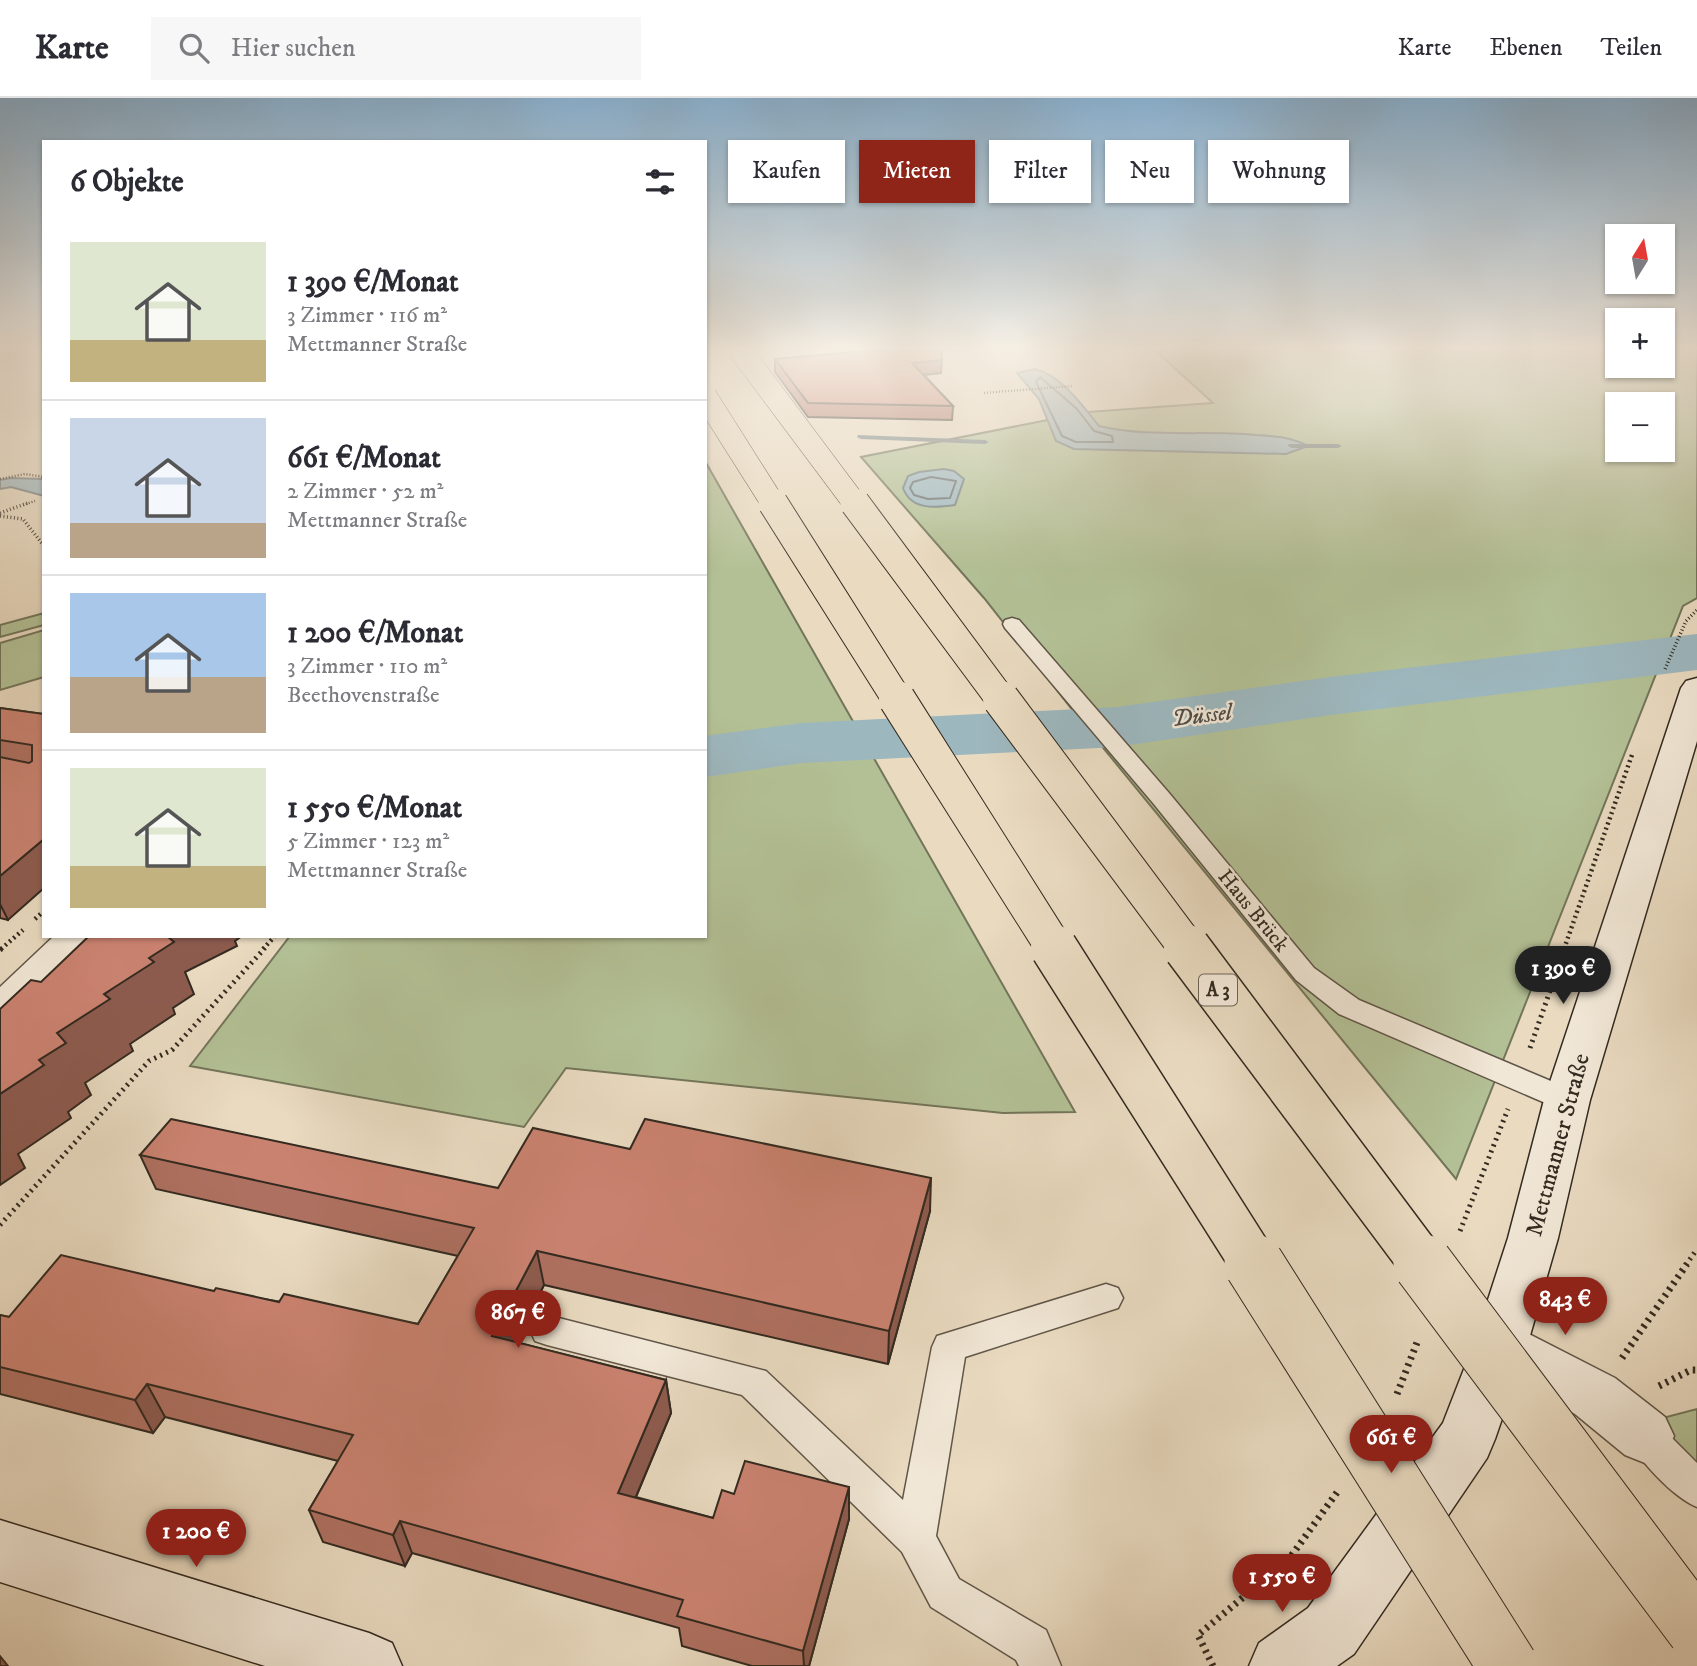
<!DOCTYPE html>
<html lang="de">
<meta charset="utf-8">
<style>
body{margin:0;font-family:"IM FELL DW Pica",serif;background:#f7f7f7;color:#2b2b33;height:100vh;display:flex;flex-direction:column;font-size:26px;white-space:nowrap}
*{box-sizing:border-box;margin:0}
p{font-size:23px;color:#7c7c81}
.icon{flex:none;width:38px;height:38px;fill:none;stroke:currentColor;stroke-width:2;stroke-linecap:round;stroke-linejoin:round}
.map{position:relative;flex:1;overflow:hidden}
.details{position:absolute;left:42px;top:42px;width:665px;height:798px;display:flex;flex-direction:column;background:#fff;border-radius:0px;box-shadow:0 2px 5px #0004}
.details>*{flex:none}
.hud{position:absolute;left:728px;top:42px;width:665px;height:63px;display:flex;gap:14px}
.needle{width:46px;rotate:11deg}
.buttons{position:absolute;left:1605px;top:126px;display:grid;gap:14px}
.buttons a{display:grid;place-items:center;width:70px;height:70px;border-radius:0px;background:#fff;box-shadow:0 2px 5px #0004;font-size:35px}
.price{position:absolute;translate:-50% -60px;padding:0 16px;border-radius:24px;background:#8f2418;color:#fff;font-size:23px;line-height:46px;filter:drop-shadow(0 2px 4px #0008)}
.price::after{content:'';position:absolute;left:50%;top:42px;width:21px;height:16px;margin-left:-10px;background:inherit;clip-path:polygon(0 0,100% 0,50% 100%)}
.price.current{background:#222;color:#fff}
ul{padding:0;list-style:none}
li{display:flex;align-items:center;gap:21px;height:175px;padding:0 28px}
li+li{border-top:2px solid #e1e1e2}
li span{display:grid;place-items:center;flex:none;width:196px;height:140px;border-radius:0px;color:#555}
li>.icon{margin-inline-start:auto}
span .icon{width:84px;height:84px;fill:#fffc;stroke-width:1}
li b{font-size:30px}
h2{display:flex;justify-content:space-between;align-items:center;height:84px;padding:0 28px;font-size:30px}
.pill{padding:0 24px;border-radius:0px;background:#fff;box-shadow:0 2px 5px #0004;font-size:24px;line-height:63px}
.pill.current{background:#8f2418;color:#fff}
header{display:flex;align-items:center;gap:42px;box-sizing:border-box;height:98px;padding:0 35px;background:#fff;border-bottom:2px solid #e1e1e2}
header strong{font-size:33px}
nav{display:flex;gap:38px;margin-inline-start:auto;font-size:24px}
.search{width:490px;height:63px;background:#f7f7f7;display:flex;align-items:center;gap:18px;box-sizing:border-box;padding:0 24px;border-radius:0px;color:#7c7c81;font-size:26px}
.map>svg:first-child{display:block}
.green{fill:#b3c095;stroke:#73755a;stroke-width:2;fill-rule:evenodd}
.water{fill:#9db7be;stroke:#737f7f;stroke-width:2}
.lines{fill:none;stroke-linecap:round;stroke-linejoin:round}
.shore{stroke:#68706f;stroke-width:2}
.stream{fill:#737f7f;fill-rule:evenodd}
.river{fill:#9db7be;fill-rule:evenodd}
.lane-casing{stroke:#605648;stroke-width:3}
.street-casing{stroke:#605648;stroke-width:3}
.secondary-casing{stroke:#332a20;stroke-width:3}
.path-far4{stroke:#332a20;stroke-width:2.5;stroke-dasharray:1 2;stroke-linecap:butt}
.path-far3{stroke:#332a20;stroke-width:3.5;stroke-dasharray:1 2.5;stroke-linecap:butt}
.path-far2{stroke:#332a20;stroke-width:4.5;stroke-dasharray:2 3.5;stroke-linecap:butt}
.path-far1{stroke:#332a20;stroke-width:5;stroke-dasharray:2 4.5;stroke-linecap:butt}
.path{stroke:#332a20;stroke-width:7;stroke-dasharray:2.5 5;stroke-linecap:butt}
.lane{fill:#f1e7d6;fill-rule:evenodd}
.street{fill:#f1e7d6;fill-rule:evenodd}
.secondary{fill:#f1e7d6;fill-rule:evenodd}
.highway-bridge-far4-casing{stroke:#332a20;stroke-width:24;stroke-linecap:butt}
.highway-bridge-far3-casing{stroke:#332a20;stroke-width:31;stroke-linecap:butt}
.highway-bridge-far2-casing{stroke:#332a20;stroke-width:38;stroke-linecap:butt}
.highway-bridge-far1-casing{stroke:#332a20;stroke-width:49;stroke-linecap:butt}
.highway-bridge-casing{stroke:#332a20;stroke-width:61;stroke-linecap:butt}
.highway-bridge-far4{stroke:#e9dac0;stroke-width:23}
.highway-bridge-far3{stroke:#e9dac0;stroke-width:29}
.highway-bridge-far2{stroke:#e9dac0;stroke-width:36}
.highway-bridge-far1{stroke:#e9dac0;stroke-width:46}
.highway-bridge{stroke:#e9dac0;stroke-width:59}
.wall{fill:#ae7060;stroke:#332a20;stroke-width:2}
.shaded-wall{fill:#8d5b4e;stroke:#332a20;stroke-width:2}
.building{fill:#ca8270;stroke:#332a20;stroke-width:2}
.labels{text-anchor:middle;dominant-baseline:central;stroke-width:5;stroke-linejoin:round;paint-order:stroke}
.shield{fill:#f1e7d6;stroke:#6c6357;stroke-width:2}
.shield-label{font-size:19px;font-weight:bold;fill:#332a20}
.street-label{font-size:21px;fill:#332a20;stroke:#f1e7d6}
.water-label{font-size:23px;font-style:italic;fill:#4e4d48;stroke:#f1e7d6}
.near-street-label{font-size:24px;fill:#332a20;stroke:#f1e7d6}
</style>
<header>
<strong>Karte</strong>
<div class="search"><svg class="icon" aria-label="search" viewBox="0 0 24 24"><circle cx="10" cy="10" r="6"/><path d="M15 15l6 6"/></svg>Hier suchen</div>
<nav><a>Karte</a><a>Ebenen</a><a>Teilen</a></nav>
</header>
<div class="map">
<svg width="1697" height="1568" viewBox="0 0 1697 1568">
<rect width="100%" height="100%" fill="#e9dac0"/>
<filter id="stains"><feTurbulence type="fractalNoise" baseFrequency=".00286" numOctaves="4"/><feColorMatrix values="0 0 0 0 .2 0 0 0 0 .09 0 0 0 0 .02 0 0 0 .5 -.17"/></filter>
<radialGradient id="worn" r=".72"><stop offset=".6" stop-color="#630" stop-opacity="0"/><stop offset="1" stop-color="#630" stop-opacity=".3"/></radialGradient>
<path class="green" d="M 1160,252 L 1617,252 L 1617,268 L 1662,268 L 1663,252 L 1697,252 L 1697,500 L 1683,508 L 1456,1081 L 1082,624 L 984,500 L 861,359 L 1088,314 L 1213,305 L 1157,254 ZM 1617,306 L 1662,306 L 1662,352 L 1617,352 Z
M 705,363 L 1075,1014 L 1003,1015 L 566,970 L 524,1029 L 190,968 L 290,838 L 705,838 Z
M 44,515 L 44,527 L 0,539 L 0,527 Z
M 44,532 L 44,579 L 0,592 L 0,545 Z
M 1697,1311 L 1697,1374 L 1655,1322 Z"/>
<path class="water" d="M 1035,271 C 1062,278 1082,307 1099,328 C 1149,340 1204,332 1256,337 C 1275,338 1291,339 1308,348 L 1286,356 L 1074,351 L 1056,343 L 1039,301 L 1017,275 Z
M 944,371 L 954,373 L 964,381 L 955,407 C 934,410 911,412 903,390 L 908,378 L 919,374 Z
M 11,380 L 44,381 L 44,398 L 11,389 L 0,391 L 0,382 Z
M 799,628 L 822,649 L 705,665 L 705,644 Z"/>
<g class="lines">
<path class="shore" d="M 1040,279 L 1077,311 L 1094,333 L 1112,338 L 1113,344 L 1076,344 L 1062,338 L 1036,284 Z
M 931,379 L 956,383 L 950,400 L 928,401 L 914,397 L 910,390 L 913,384 Z
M 796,635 L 802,640 L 800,645 L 729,655 L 725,652 L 727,648 Z"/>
<path class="stream" d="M 858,337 L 985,342 L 989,344 L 985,346 L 861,341 L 857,339 Z
M 1289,346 L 1338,346 L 1342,348 L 1338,350 L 1292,350 L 1288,348 Z"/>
<path class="river" d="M 1697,536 L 1697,572 L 1330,617 L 1117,649 L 802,665 L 705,679 L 705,638 L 802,625 L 1117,609 L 1330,579 Z"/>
<defs>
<path id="lane" d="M 1012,520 L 1019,522 L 1169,695 L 1314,870 L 1359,902 L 1577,994 L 1582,1002 L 1577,1010 L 1567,1013 L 1557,1010 L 1339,916 L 1296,882 L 1153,705 L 1005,530 L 1003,526 L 1005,522 Z
M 1106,1186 L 1118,1190 L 1123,1200 L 1118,1210 L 965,1259 L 936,1438 L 959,1481 L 1046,1532 L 1061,1568 L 1019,1568 L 1016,1562 L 931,1509 L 902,1454 L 742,1297 L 547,1247 L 535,1243 L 530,1232 L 535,1221 L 547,1217 L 766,1273 L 903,1402 L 932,1249 L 937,1238 Z
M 1645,1321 L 1658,1326 L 1697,1365 L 1697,1409 C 1674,1400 1637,1361 1627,1338 L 1632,1326 Z"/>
<path id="street" d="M 54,838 L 99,838 L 93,847 L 15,923 L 0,928 L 0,889 Z
M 1500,1224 L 1519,1231 L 1615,1280 L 1665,1319 L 1674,1338 L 1665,1357 L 1645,1365 L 1625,1357 L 1575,1316 L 1481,1265 L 1473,1248 L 1481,1231 Z"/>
<path id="secondary" d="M 1697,580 L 1697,643 L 1590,1002 L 1558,1140 L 1527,1248 L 1495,1341 L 1487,1360 L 1354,1556 L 1337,1568 L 1249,1568 L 1259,1545 L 1308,1510 L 1443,1325 L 1473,1248 L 1508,1140 L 1544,1002 L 1681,590 L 1686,583 Z
M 0,1422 L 369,1535 L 392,1545 L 402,1568 L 265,1568 L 0,1484 Z"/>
</defs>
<use href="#lane" class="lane-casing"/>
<use href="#street" class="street-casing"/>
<use href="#secondary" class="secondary-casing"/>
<path class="path-far4" d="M 984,295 L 1073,288
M 0,381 L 25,376 L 44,379
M 23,407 L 35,403"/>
<path class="path-far3" d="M 0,415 L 28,405
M 0,418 L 23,421 L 44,448
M 1665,571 L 1686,523 L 1697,512"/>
<path class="path-far2" d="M 35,821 L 44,813
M 1,851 L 23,832
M 263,851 L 275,838
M 1564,851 L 1633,654"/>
<path class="path-far1" d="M 0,852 L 3,850
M 1530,950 L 1565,850
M 0,1127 L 149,963 L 172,952 L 265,850
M 1460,1133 L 1508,1011
M 1686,1167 L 1697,1151"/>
<path class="path" d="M 1622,1260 L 1687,1166
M 1659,1288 L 1691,1272 L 1697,1272
M 1397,1296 L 1418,1242
M 1213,1568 L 1198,1537 L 1289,1461 L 1338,1393"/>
<use href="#lane" class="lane"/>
<use href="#street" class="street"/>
<use href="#secondary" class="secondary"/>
<defs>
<path id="highway-bridge-far4" d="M 740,252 L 856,407
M 705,298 L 774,407"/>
<path id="highway-bridge-far3" d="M 773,405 L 898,603
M 855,405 L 1002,603"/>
<path id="highway-bridge-far2" d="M 897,601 L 1055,851
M 1001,601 L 1188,851"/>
<path id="highway-bridge-far1" d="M 1054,850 L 1255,1167
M 1187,850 L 1424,1167"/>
<path id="highway-bridge" d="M 1254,1166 L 1508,1568
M 1423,1166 L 1697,1532"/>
</defs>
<use href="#highway-bridge-far4" class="highway-bridge-far4-casing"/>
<use href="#highway-bridge-far3" class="highway-bridge-far3-casing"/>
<use href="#highway-bridge-far2" class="highway-bridge-far2-casing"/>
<use href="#highway-bridge-far1" class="highway-bridge-far1-casing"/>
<use href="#highway-bridge" class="highway-bridge-casing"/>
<use href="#highway-bridge-far4" class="highway-bridge-far4"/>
<use href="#highway-bridge-far3" class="highway-bridge-far3"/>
<use href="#highway-bridge-far2" class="highway-bridge-far2"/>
<use href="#highway-bridge-far1" class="highway-bridge-far1"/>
<use href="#highway-bridge" class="highway-bridge"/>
</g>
<path class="wall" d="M 775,261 L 941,275 L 924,277 L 953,308 L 952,322 L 808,319 L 775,274 Z
M 0,610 L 44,616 L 8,822 L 0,820 Z
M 140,1057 L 498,1090 L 930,1113 L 888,1266 L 544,1187 L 515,1244 L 666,1282 L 671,1315 L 636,1399 L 713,1420 L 734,1396 L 849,1421 L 809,1568 L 752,1568 L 682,1548 L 679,1530 L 412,1455 L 405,1468 L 323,1444 L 309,1412 L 338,1363 L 165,1319 L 153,1335 L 0,1296 L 0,1217 L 9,1219 L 214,1193 L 418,1226 L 458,1158 L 156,1091 Z"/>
<path class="shaded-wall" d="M 942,262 L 941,275 L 912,278 L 912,265 Z
M 44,741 L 44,790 L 8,822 L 0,806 L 0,778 Z
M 159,838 L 242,838 L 235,843 L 237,848 L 185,874 L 194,896 L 173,910 L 175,916 L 130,946 L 133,953 L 85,985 L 91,997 L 68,1014 L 71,1020 L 18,1056 L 25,1070 L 0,1087 L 0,996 L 39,962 L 57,935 L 149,860 Z
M 931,1080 L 930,1113 L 888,1266 L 889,1233 Z
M 537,1153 L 544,1187 L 501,1271 L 492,1238 Z
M 666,1282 L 671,1315 L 624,1427 L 618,1395 Z
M 147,1286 L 165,1319 L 153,1335 L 135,1302 Z
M 849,1389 L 849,1421 L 809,1568 L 804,1568 L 803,1553 Z
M 400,1423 L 412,1455 L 405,1468 L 393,1437 Z
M 0,1558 L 8,1568 L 0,1568 Z"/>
<path class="building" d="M 874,252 L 941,252 L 942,262 L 912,265 L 953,308 L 808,305 L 775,261 Z
M 0,610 L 44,616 L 44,741 L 0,778 L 0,659 L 29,665 L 32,663 L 32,647 L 0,642 Z
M 89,838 L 167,838 L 174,844 L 149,860 L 154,864 L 104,896 L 110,901 L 57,935 L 66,945 L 39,962 L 44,967 L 0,996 L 0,911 L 31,882 L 41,884 Z
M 171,1021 L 498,1090 L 533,1030 L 630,1051 L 645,1021 L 931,1080 L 889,1233 L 537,1153 L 492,1238 L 666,1282 L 618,1395 L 713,1420 L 722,1392 L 734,1396 L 745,1363 L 849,1389 L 803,1553 L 677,1518 L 683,1502 L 400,1423 L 393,1437 L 309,1412 L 353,1337 L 147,1286 L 135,1302 L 0,1269 L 0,1217 L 9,1219 L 61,1157 L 214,1193 L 216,1190 L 279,1204 L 284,1196 L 418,1226 L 474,1130 L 140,1057 Z"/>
<linearGradient id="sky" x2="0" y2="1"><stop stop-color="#8ab5d7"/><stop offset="0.53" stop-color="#f5eee3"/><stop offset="1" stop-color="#f5eee3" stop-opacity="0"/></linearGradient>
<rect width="1697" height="472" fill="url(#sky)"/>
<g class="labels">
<rect class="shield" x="1199" y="876.5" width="38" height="31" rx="5"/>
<g class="shield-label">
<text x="1218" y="892">A 3</text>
</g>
<g class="street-label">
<text transform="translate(1253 813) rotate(51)">Haus Brück</text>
</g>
<g class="water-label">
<text transform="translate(1202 618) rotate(-7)">Düssel</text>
</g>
<g class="near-street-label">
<text transform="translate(1558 1047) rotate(-75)">Mettmanner Straße</text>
</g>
</g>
<rect width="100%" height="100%" filter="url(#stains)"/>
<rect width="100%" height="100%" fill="url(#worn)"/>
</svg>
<div class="buttons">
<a><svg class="needle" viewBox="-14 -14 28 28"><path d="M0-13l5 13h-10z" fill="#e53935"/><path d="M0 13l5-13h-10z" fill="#7c7c81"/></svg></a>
<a>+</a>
<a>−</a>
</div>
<b class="price current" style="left:1563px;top:908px">1 390 €</b>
<b class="price" style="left:1565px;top:1239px">843 €</b>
<b class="price" style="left:518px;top:1252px">867 €</b>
<b class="price" style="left:1391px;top:1377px">661 €</b>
<b class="price" style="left:196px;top:1471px">1 200 €</b>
<b class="price" style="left:1282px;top:1516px">1 550 €</b>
<div class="hud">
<a class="pill">Kaufen</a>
<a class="pill current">Mieten</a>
<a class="pill">Filter</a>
<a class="pill">Neu</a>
<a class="pill">Wohnung</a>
</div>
<section class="details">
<h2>6 Objekte<svg class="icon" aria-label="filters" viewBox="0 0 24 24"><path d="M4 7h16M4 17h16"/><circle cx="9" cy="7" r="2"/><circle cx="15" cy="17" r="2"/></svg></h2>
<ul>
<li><span style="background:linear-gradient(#dfe7d0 70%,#c2b280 0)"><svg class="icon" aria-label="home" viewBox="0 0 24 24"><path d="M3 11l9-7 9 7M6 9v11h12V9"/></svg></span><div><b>1 390 €/Monat</b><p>3 Zimmer · 116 m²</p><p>Mettmanner Straße</p></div></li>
<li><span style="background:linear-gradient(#c9d6e8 75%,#b9a48a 0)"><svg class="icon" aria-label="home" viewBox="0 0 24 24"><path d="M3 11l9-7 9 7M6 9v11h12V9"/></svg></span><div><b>661 €/Monat</b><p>2 Zimmer · 52 m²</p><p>Mettmanner Straße</p></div></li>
<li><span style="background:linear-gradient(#a9c7e8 60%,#b9a48a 0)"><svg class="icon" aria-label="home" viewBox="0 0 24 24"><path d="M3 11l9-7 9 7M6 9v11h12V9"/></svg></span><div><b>1 200 €/Monat</b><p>3 Zimmer · 110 m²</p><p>Beethovenstraße</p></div></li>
<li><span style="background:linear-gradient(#dfe7d0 70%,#c2b280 0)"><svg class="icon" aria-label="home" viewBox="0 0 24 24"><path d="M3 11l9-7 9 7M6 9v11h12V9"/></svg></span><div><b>1 550 €/Monat</b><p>5 Zimmer · 123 m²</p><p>Mettmanner Straße</p></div></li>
</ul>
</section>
</div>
